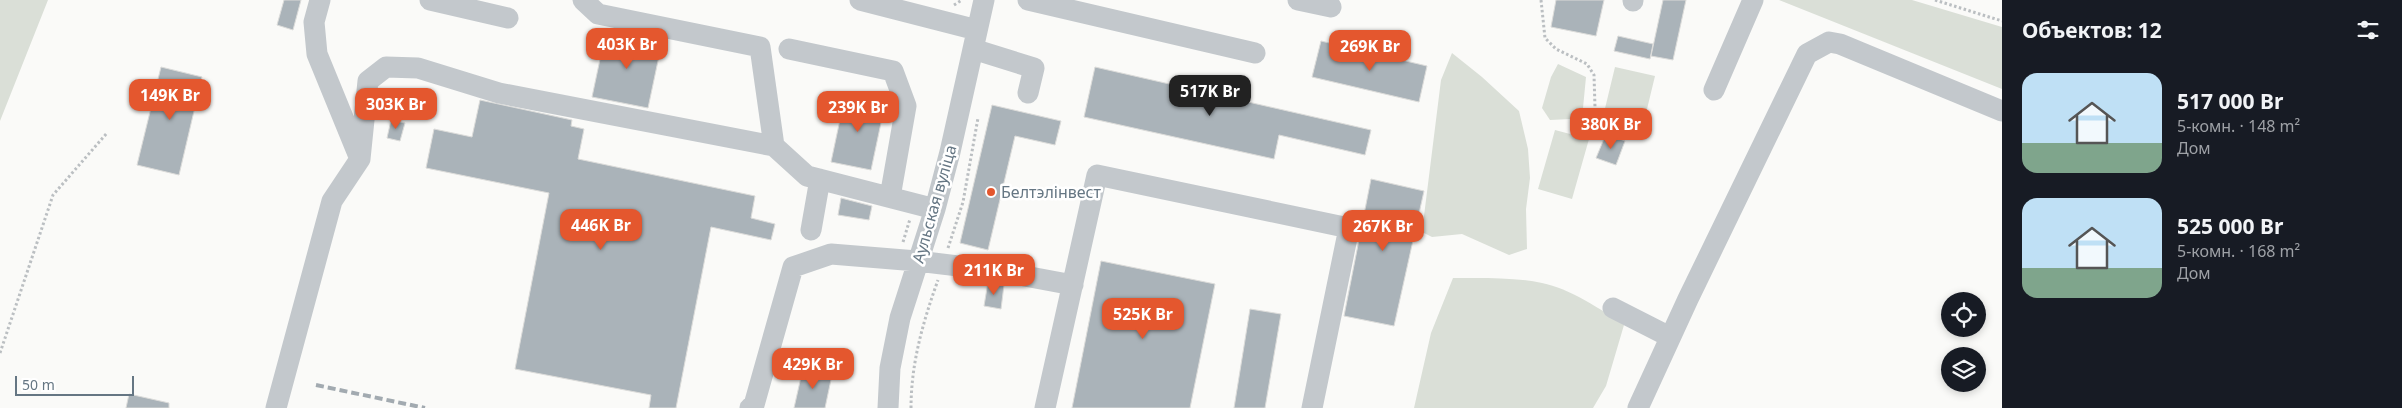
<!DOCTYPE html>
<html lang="ru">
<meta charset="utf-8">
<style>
body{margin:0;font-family:"Noto Sans",sans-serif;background:#242831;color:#f1f3f6;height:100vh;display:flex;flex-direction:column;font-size:19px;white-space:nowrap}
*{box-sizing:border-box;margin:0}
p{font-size:16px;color:#9ea1a6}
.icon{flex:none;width:28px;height:28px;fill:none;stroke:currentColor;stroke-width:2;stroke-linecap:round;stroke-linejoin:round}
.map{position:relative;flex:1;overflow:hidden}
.side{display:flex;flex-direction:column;background:#171b24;width:400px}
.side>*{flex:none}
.buttons{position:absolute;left:1941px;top:292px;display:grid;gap:10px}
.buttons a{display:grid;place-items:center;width:45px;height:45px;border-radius:50%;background:#171b24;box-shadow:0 2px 8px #0003;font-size:25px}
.scale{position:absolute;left:15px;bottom:12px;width:119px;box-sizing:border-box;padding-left:5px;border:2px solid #657683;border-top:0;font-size:14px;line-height:18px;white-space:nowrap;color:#657683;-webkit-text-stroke:4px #fff;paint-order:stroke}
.price{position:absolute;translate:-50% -42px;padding:0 11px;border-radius:10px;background:#e4572e;color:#fff;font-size:16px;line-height:32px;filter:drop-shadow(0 1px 2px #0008)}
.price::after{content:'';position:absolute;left:50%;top:30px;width:15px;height:11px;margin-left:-8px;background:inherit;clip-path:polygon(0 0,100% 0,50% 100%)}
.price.selected{background:#222;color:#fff}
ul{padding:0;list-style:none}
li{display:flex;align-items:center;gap:15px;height:125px;padding:0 20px}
li span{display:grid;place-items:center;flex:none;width:140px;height:100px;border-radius:15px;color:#555}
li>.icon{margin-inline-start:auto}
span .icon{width:60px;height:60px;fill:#fffc;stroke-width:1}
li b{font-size:21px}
h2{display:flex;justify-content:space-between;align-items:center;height:60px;padding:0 20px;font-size:21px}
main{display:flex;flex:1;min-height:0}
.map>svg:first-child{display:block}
.green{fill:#dadfd7}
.building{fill:#aab3b9;stroke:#dcdcda}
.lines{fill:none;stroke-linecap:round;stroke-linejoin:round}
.path{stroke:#bbbfc2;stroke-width:3;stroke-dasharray:2.5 2.5;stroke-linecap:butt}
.minor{stroke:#c3c8cc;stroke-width:21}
.rail{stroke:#a2aab0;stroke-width:4;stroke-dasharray:8 4;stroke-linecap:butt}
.poi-dot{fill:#e4572e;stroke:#fff;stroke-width:2}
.labels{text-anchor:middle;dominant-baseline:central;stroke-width:5;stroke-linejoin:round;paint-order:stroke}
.poi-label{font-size:16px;fill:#657683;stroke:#fff;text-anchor:start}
.street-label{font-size:16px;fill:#657683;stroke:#fff}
</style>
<main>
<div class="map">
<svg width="2002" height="408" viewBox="0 0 2002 408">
<rect width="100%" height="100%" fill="#fafaf8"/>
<path class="green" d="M 0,0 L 48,0 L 0,121 Z
M 1779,0 L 1912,0 L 2002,27 L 2002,89 Z
M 1452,53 L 1482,77 L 1519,111 L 1528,149 L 1530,178 L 1526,209 L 1527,249 L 1509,255 L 1462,234 L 1432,237 L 1422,232 L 1441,80 Z
M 1558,64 L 1586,77 L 1583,108 L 1571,119 L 1550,120 L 1542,108 L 1551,77 Z
M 1615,67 L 1655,76 L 1641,134 L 1601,125 Z
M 1555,130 L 1589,139 L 1572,199 L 1538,189 Z
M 1453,278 C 1482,278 1514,277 1542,283 C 1569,288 1602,310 1624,325 L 1606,386 L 1593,408 L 1414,408 L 1431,333 Z"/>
<path class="building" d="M 284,0 L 301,0 L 293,30 L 277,25 Z
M 1556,0 L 1604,0 L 1596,36 L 1551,27 Z
M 1663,0 L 1686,0 L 1673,60 L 1651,56 Z
M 606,31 L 662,42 L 648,108 L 592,97 Z
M 1618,36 L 1653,44 L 1650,59 L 1614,51 Z
M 1321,41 L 1427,66 L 1419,102 L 1312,77 Z
M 161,67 L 202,77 L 179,175 L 137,165 Z
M 1095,67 L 1371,130 L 1365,155 L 1279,135 L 1274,159 L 1084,117 Z
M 845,96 L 885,104 L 871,170 L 831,162 Z
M 480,100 L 572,120 L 571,126 L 584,129 L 578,159 L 755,196 L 751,218 L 775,224 L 771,240 L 711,227 L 676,408 L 649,408 L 651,395 L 515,369 L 549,193 L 426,168 L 434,129 L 472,137 Z
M 992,105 L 1061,121 L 1055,145 L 1015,136 L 988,250 L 960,243 Z
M 391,120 L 405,123 L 400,141 L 387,138 Z
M 1606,134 L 1625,141 L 1616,165 L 1596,158 Z
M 1371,179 L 1424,191 L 1394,326 L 1344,316 Z
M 841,198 L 872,206 L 869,220 L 838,215 Z
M 1101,261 L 1215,284 L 1190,408 L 1072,408 Z
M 988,282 L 1004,285 L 1001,309 L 984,306 Z
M 1250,309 L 1281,314 L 1265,408 L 1234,408 Z
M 803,368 L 832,375 L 825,408 L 794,408 Z
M 129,394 L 169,403 L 169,408 L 126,408 Z"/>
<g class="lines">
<path class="path" d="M 1541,0 L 1545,38 L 1556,49 L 1587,64 L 1594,75 L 1596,140
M 1935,0 L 2002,21
M 954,5 L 962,0
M 903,242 L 910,219
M 948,248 L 963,202 L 978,118
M 0,353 L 53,195 L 107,133
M 911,408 C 911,363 923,322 938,280"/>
<path class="minor" d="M 430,0 L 508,18
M 583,0 L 598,14 L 760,47 L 774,146
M 860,0 L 977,30
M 1028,0 L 1255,53
M 1298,0 L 1331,7
M 1633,1 L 1633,0
M 789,49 L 893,71 L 906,106 L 890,197
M 973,49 L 1034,68 L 1028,93
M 1714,90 L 1753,0
M 360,159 L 368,81 L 386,67 L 418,68 L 499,93 L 774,146 L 807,176 L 935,209
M 811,230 L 820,179
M 1613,308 L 1670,337
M 276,408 L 332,201 L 360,159 L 317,54 L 314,22 L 320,0
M 750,408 L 754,405 L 793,267 L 831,254 L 917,261 L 992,270 L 1073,285
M 888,408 L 890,368 L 900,318 L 935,209 L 950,152 L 984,0
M 1045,408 L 1097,175 L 1349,228 L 1312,408
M 1638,408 L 1688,299 L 1807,54 L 1829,42 L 1840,44 L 2002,111"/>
<path class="rail" d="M 316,385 L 425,408"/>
</g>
<circle class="poi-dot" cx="991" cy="192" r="5"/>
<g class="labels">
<g class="poi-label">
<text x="1001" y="192">Белтэлінвест</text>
</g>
<g class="street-label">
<text transform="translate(934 204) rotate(-74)">Аульская вуліца</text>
</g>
</g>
</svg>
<div class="buttons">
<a><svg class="icon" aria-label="locate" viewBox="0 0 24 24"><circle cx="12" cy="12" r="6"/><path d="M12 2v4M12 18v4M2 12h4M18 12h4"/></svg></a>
<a><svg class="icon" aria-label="layers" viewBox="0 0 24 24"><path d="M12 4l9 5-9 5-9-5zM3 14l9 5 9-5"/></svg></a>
</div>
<div class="scale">50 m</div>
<b class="price" style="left:627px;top:70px">403K Br</b>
<b class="price" style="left:1370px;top:72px">269K Br</b>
<b class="price selected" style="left:1210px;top:117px">517K Br</b>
<b class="price" style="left:170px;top:121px">149K Br</b>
<b class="price" style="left:396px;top:130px">303K Br</b>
<b class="price" style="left:858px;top:133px">239K Br</b>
<b class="price" style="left:1611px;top:150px">380K Br</b>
<b class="price" style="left:601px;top:251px">446K Br</b>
<b class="price" style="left:1383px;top:252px">267K Br</b>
<b class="price" style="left:994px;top:296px">211K Br</b>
<b class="price" style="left:1143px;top:340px">525K Br</b>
<b class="price" style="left:813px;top:390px">429K Br</b>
</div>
<section class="side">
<h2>Объектов: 12<svg class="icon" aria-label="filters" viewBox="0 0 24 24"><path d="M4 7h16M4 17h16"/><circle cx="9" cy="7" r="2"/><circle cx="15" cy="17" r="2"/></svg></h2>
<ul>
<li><span style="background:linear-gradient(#bfe0f5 70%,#7fa58c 0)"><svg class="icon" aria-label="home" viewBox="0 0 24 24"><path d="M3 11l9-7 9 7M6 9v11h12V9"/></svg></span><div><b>517 000 Br</b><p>5-комн. · 148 m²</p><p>Дом</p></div></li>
<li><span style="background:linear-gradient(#bfe0f5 70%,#7fa58c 0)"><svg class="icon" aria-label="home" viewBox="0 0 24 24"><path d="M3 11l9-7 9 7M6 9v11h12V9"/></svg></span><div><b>525 000 Br</b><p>5-комн. · 168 m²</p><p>Дом</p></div></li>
</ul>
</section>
</main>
